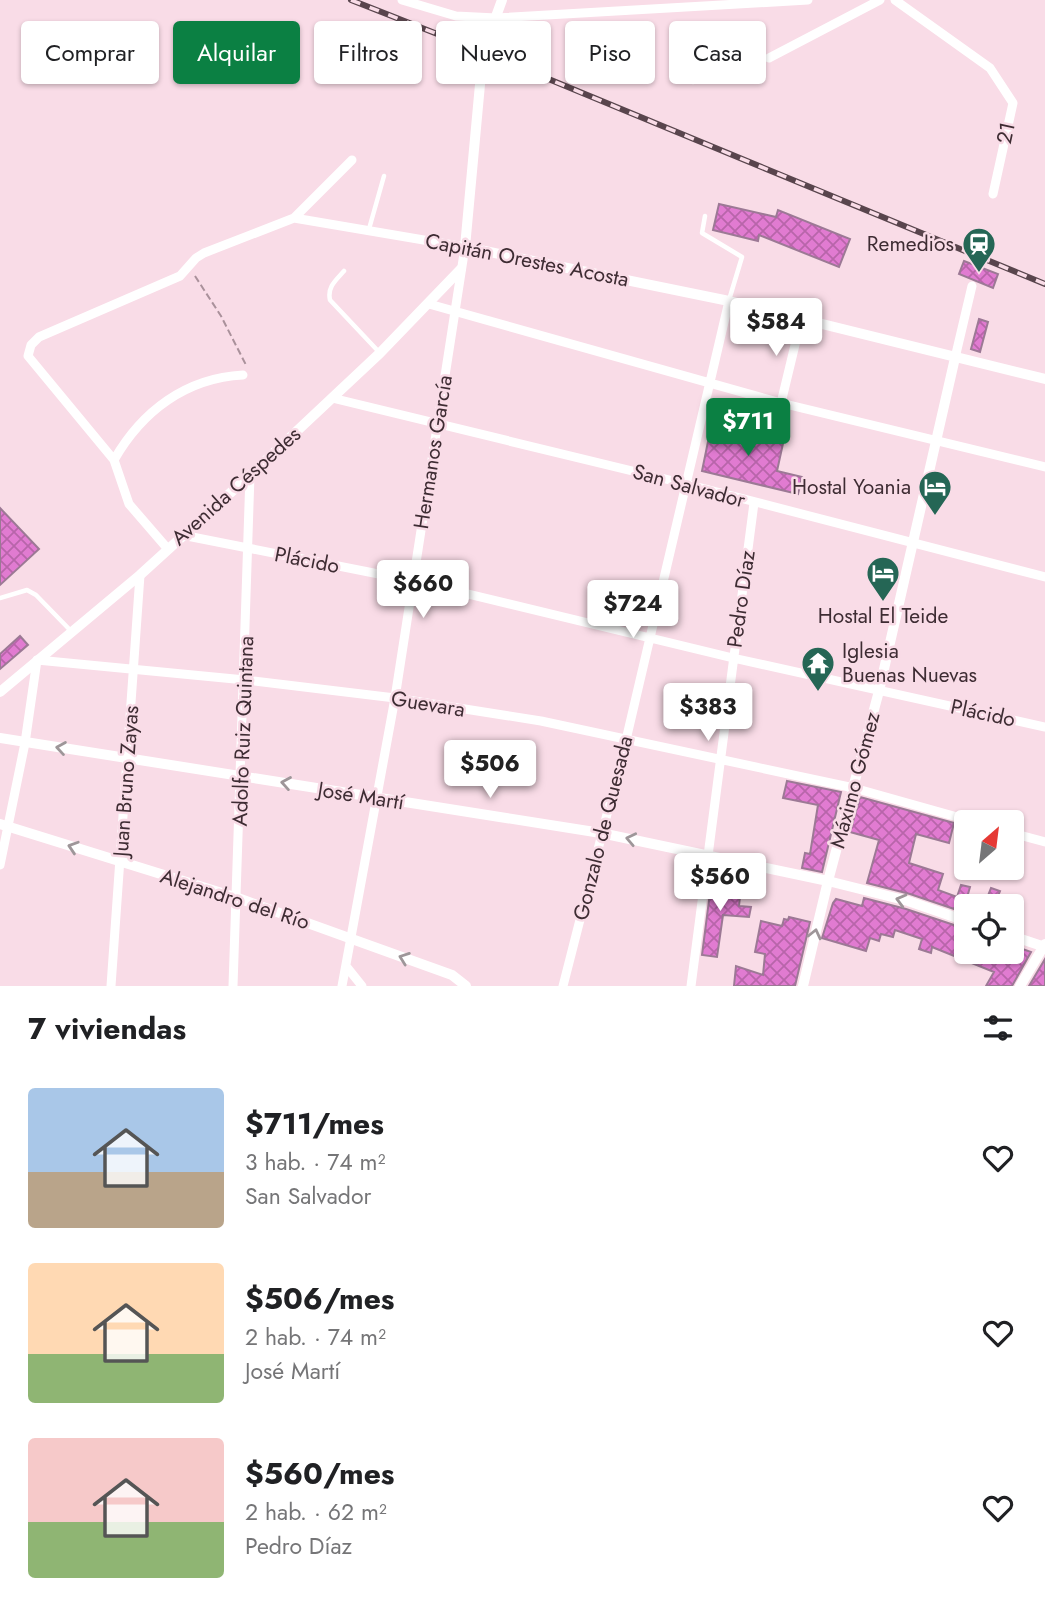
<!DOCTYPE html>
<html lang="es">
<meta charset="utf-8">
<style>
body{margin:0;font-family:Jost,sans-serif;background:#f2f2f2;color:#202124;height:100vh;display:flex;flex-direction:column;font-size:26px;white-space:nowrap}
*{box-sizing:border-box;margin:0}
p{font-size:23px;color:#757577}
.icon{flex:none;width:38px;height:38px;fill:none;stroke:currentColor;stroke-width:2;stroke-linecap:round;stroke-linejoin:round}
.map{position:relative;height:986px;overflow:hidden}
.drawer{display:flex;flex-direction:column;background:#fff;flex:1}
.drawer>*{flex:none}
.guide{position:absolute;left:21px;top:21px;width:1004px;height:63px;display:flex;gap:14px}
.needle{width:46px;rotate:28deg}
.tools{position:absolute;left:954px;top:810px;display:grid;gap:14px}
.tools a{display:grid;place-items:center;width:70px;height:70px;border-radius:7px;background:#fff;box-shadow:0 2px 5px #0004;font-size:35px}
.price{position:absolute;translate:-50% -60px;padding:0 16px;border-radius:7px;background:#fff;color:#222;font-size:23px;line-height:46px;filter:drop-shadow(0 2px 4px #0008)}
.price::after{content:'';position:absolute;left:50%;top:42px;width:21px;height:16px;margin-left:-10px;background:inherit;clip-path:polygon(0 0,100% 0,50% 100%)}
.price.active{background:#0b8043;color:#fff}
ul{padding:0;list-style:none}
li{display:flex;align-items:center;gap:21px;height:175px;padding:0 28px}
li span{display:grid;place-items:center;flex:none;width:196px;height:140px;border-radius:7px;color:#555}
li>.icon{margin-inline-start:auto}
span .icon{width:84px;height:84px;fill:#fffc;stroke-width:1}
li b{font-size:30px}
h2{display:flex;justify-content:space-between;align-items:center;height:84px;padding:0 28px;font-size:30px}
.tag{padding:0 24px;border-radius:7px;background:#fff;box-shadow:0 2px 5px #0004;font-size:24px;line-height:63px}
.tag.active{background:#0b8043;color:#fff}
.map>svg:first-child{display:block}
.building{fill:url(#building-cross-hatch);stroke:#9c7995;stroke-width:2}
.lines{fill:none;stroke-linecap:round;stroke-linejoin:round}
.path{stroke:#aa919b;stroke-width:2;stroke-dasharray:7 3.5;stroke-linecap:butt}
.service{stroke:#fff;stroke-width:4.5}
.minor{stroke:#fff;stroke-width:9}
.tertiary{stroke:#fff;stroke-width:10}
.rail-casing{stroke:#59454d;stroke-width:6}
.rail{stroke:#f9dce7;stroke-width:3.5;stroke-dasharray:10;stroke-linecap:butt}
.oneway{stroke:#9e9699}
.labels{text-anchor:middle;dominant-baseline:central;stroke-width:5;stroke-linejoin:round;paint-order:stroke}
.street-label{font-size:21px;fill:#3e2c33;stroke:#f9dce7}
.poi-label{font-size:21px;fill:#3e2c33;stroke:#f9dce7;text-anchor:end}
</style>
<div class="map">
<svg width="1045" height="986" viewBox="0 0 1045 986">
<defs>
<pattern id="building-cross-hatch" width="8" height="8" patternUnits="userSpaceOnUse" patternTransform="scale(1.75)"><rect width="8" height="8" fill="#e17bd1"/><path d="M0 0l8 8M0 8l8-8" fill="none" stroke="#b865aa"/></pattern>
</defs>
<rect width="100%" height="100%" fill="#f9dce7"/>
<path class="building" d="M 719,204 L 776,217 L 778,210 L 850,239 L 839,267 L 759,235 L 758,241 L 713,230 Z
M 964,261 L 998,274 L 993,288 L 959,274 Z
M 979,319 L 988,322 L 980,352 L 971,349 Z
M 712,422 L 784,439 L 777,471 L 802,477 L 798,494 L 702,471 Z
M 0,508 L 39,549 L 0,585 Z
M 20,636 L 28,645 L 0,669 L 0,654 Z
M 787,781 L 841,792 L 822,872 L 802,868 L 805,853 L 810,854 L 818,805 L 783,798 Z
M 860,797 L 954,823 L 949,843 L 916,834 L 909,863 L 943,874 L 938,890 L 957,897 L 961,885 L 970,887 L 966,901 L 966,913 L 910,894 L 867,883 L 879,840 L 850,832 Z
M 712,877 L 732,879 L 730,896 L 740,897 L 739,906 L 751,907 L 749,917 L 723,915 L 717,957 L 702,955 Z
M 991,888 L 1000,891 L 994,906 L 984,906 Z
M 864,898 L 906,909 L 966,929 L 966,952 L 1012,952 L 1012,945 L 1031,952 L 1012,986 L 986,986 L 994,972 L 932,947 L 931,953 L 919,949 L 922,939 L 895,930 L 893,937 L 881,934 L 879,941 L 870,938 L 866,951 L 822,938 L 833,903 L 836,899 L 862,906 Z
M 789,917 L 810,922 L 795,986 L 734,986 L 736,966 L 763,975 L 765,954 L 755,952 L 761,921 L 782,926 L 784,919 L 788,920 Z
M 1045,959 L 1045,986 L 1029,986 Z"/>
<g class="lines">
<path class="path" d="M 195,276 L 221,316 L 246,365"/>
<path class="service" d="M 693,82 L 769,58
M 705,216 L 702,233 L 742,257 L 729,300
M 369,229 L 384,176
M 344,271 C 336,280 327,287 330,300 L 379,352
M 0,598 L 27,590 L 36,595 L 71,631"/>
<path class="minor" d="M 402,0 L 456,16 L 496,18 L 808,0
M 895,0 L 990,68 L 1013,103 L 993,194
M 769,58 L 880,0
M 294,218 L 352,160
M 429,304 L 781,403 L 1045,467
M 955,358 L 972,286
M 332,398 L 686,484 L 1045,577
M 781,403 L 801,320
M 114,460 C 142,411 186,378 243,375
M 182,535 L 414,581 L 733,658 L 1045,727
M 167,548 L 129,504 L 114,460 L 28,356 L 31,345 L 39,337 L 180,276 L 196,258 L 204,253 L 294,218 L 465,247 L 395,698 L 342,986
M 1012,833 L 1045,842
M 0,865 L 25,743 L 37,660 L 245,680 L 395,698 L 541,721 L 854,788 L 975,822
M 346,966 L 362,986
M 111,986 L 140,575
M 233,986 L 250,475
M 563,986 L 626,740 L 729,301
M 691,986 L 754,503"/>
<path class="tertiary" d="M 502,0 L 483,52 L 465,247 L 729,301 L 1045,379
M 0,692 L 140,575 L 250,475 L 380,353 L 461,269
M 0,738 L 601,833 L 828,881 L 908,901 L 966,921
M 0,824 L 238,898 L 452,975 L 466,986
M 1012,936 L 1045,947
M 803,986 L 828,881 L 879,691 L 955,358
M 1020,986 L 1045,944"/>
<defs>
<path id="rail" d="M 351,0 L 483,52 L 1045,284"/>
</defs>
<use href="#rail" class="rail-casing"/>
<use href="#rail" class="rail"/>
</g>
<defs><path id="oneway-chevron" d="M-2-3.5L2.5 0L-2 3.5" fill="none" stroke-width="1.6" stroke-linecap="round" stroke-linejoin="round" transform="scale(1.75)"/></defs>
<g class="oneway">
<use href="#oneway-chevron" transform="translate(61 748) rotate(-171)"/>
<use href="#oneway-chevron" transform="translate(286 783) rotate(-170)"/>
<use href="#oneway-chevron" transform="translate(631 839) rotate(-168)"/>
<use href="#oneway-chevron" transform="translate(73 847) rotate(-162)"/>
<use href="#oneway-chevron" transform="translate(901 900) rotate(-165)"/>
<use href="#oneway-chevron" transform="translate(815 934) rotate(-77)"/>
<use href="#oneway-chevron" transform="translate(404 958) rotate(-160)"/>
</g>
<defs>
<symbol id="station-pin" viewBox="-11 -11 22 30"><path d="M0 17L-7.5 6A9.5 9.5 0 1 1 7.5 6Z" fill="#256655" stroke="#f9dce7"/><path d="M-3-6H3Q5-6 5-4V2Q5 4 3 4L4.5 6H3L1.5 4h-3L-3 6H-4.5L-3 4Q-5 4-5 2V-4Q-5-6-3-6ZM-3.5-4v3h7v-3ZM-3.5 1v1.5H-2V1ZM2 1v1.5H3.5V1Z" fill="#fff"/></symbol>
<symbol id="hotel-pin" viewBox="-11 -11 22 30"><path d="M0 17L-7.5 6A9.5 9.5 0 1 1 7.5 6Z" fill="#256655" stroke="#f9dce7"/><path d="M-6-4.5h1.5V1H6V5H4.5V3h-9V5H-6ZM-4 0a1.8 1.8 0 1 1 3.6 0ZM.5 0V-2.5h3Q6-2.5 6 0Z" fill="#fff"/></symbol>
<symbol id="temple-pin" viewBox="-11 -11 22 30"><path d="M0 17L-7.5 6A9.5 9.5 0 1 1 7.5 6Z" fill="#256655" stroke="#f9dce7"/><path d="M0-6L5-2H3V0L6.5 2.5H4V6H1.5V3h-3V6H-4V2.5H-6.5L-3 0V-2H-5Z" fill="#fff"/></symbol>
</defs>
<g fill-rule="evenodd">
<use href="#station-pin" x="960" y="225" width="38" height="52"/>
<use href="#hotel-pin" x="916" y="468" width="38" height="52"/>
<use href="#hotel-pin" x="864" y="554" width="38" height="52"/>
<use href="#temple-pin" x="799" y="644" width="38" height="52"/>
</g>
<g class="labels">
<g class="street-label">
<text transform="translate(1006 133) rotate(-78)">21</text>
<text transform="translate(527 260) rotate(11)">Capitán Orestes Acosta</text>
<text transform="translate(433 452) rotate(-81)">Hermanos García</text>
<text transform="translate(236 486) rotate(-42)">Avenida Céspedes</text>
<text transform="translate(689 486) rotate(15)">San Salvador</text>
<text transform="translate(307 560) rotate(11)">Plácido</text>
<text transform="translate(741 599) rotate(-82)">Pedro Díaz</text>
<text transform="translate(428 704) rotate(9)">Guevara</text>
<text transform="translate(983 713) rotate(12)">Plácido</text>
<text transform="translate(243 731) rotate(-88)">Adolfo Ruiz Quintana</text>
<text transform="translate(855 780) rotate(-75)">Máximo Gómez</text>
<text transform="translate(126 781) rotate(-86)">Juan Bruno Zayas</text>
<text transform="translate(361 796) rotate(9)">José Martí</text>
<text transform="translate(603 828) rotate(-76)">Gonzalo de Quesada</text>
<text transform="translate(235 899) rotate(18)">Alejandro del Río</text>
</g>
<g class="poi-label">
<text x="954" y="244">Remedios</text>
<text x="911" y="487">Hostal Yoania</text>
<text x="883" y="616" text-anchor="middle">Hostal El Teide</text>
<text x="842" y="651" text-anchor="start">Iglesia<tspan x="842" dy="24">Buenas Nuevas</tspan></text>
</g>
</g>
</svg>
<div class="tools">
<a><svg class="needle" viewBox="-14 -14 28 28"><path d="M0-13l5 13h-10z" fill="#e53935"/><path d="M0 13l5-13h-10z" fill="#757577"/></svg></a>
<a><svg class="icon" aria-label="locate" viewBox="0 0 24 24"><circle cx="12" cy="12" r="6"/><path d="M12 2v4M12 18v4M2 12h4M18 12h4"/></svg></a>
</div>
<b class="price" style="left:776px;top:358px">$584</b>
<b class="price active" style="left:748px;top:458px">$711</b>
<b class="price" style="left:423px;top:620px">$660</b>
<b class="price" style="left:633px;top:640px">$724</b>
<b class="price" style="left:708px;top:743px">$383</b>
<b class="price" style="left:490px;top:800px">$506</b>
<b class="price" style="left:720px;top:913px">$560</b>
<div class="guide">
<a class="tag">Comprar</a>
<a class="tag active">Alquilar</a>
<a class="tag">Filtros</a>
<a class="tag">Nuevo</a>
<a class="tag">Piso</a>
<a class="tag">Casa</a>
</div>
</div>
<section class="drawer">
<h2>7 viviendas<svg class="icon" aria-label="filters" viewBox="0 0 24 24"><path d="M4 7h16M4 17h16"/><circle cx="9" cy="7" r="2"/><circle cx="15" cy="17" r="2"/></svg></h2>
<ul>
<li><span style="background:linear-gradient(#a9c7e8 60%,#b9a48a 0)"><svg class="icon" aria-label="home" viewBox="0 0 24 24"><path d="M3 11l9-7 9 7M6 9v11h12V9"/></svg></span><div><b>$711/mes</b><p>3 hab. · 74 m²</p><p>San Salvador</p></div><svg class="icon" aria-label="heart" viewBox="0 0 24 24"><path d="M12 20l-8-8c-3-5 5-10 8-4 3-6 11-1 8 4z"/></svg></li>
<li><span style="background:linear-gradient(#ffd9b3 65%,#8fb573 0)"><svg class="icon" aria-label="home" viewBox="0 0 24 24"><path d="M3 11l9-7 9 7M6 9v11h12V9"/></svg></span><div><b>$506/mes</b><p>2 hab. · 74 m²</p><p>José Martí</p></div><svg class="icon" aria-label="heart" viewBox="0 0 24 24"><path d="M12 20l-8-8c-3-5 5-10 8-4 3-6 11-1 8 4z"/></svg></li>
<li><span style="background:linear-gradient(#f6c9c9 60%,#8fb573 0)"><svg class="icon" aria-label="home" viewBox="0 0 24 24"><path d="M3 11l9-7 9 7M6 9v11h12V9"/></svg></span><div><b>$560/mes</b><p>2 hab. · 62 m²</p><p>Pedro Díaz</p></div><svg class="icon" aria-label="heart" viewBox="0 0 24 24"><path d="M12 20l-8-8c-3-5 5-10 8-4 3-6 11-1 8 4z"/></svg></li>
</ul>
</section>
